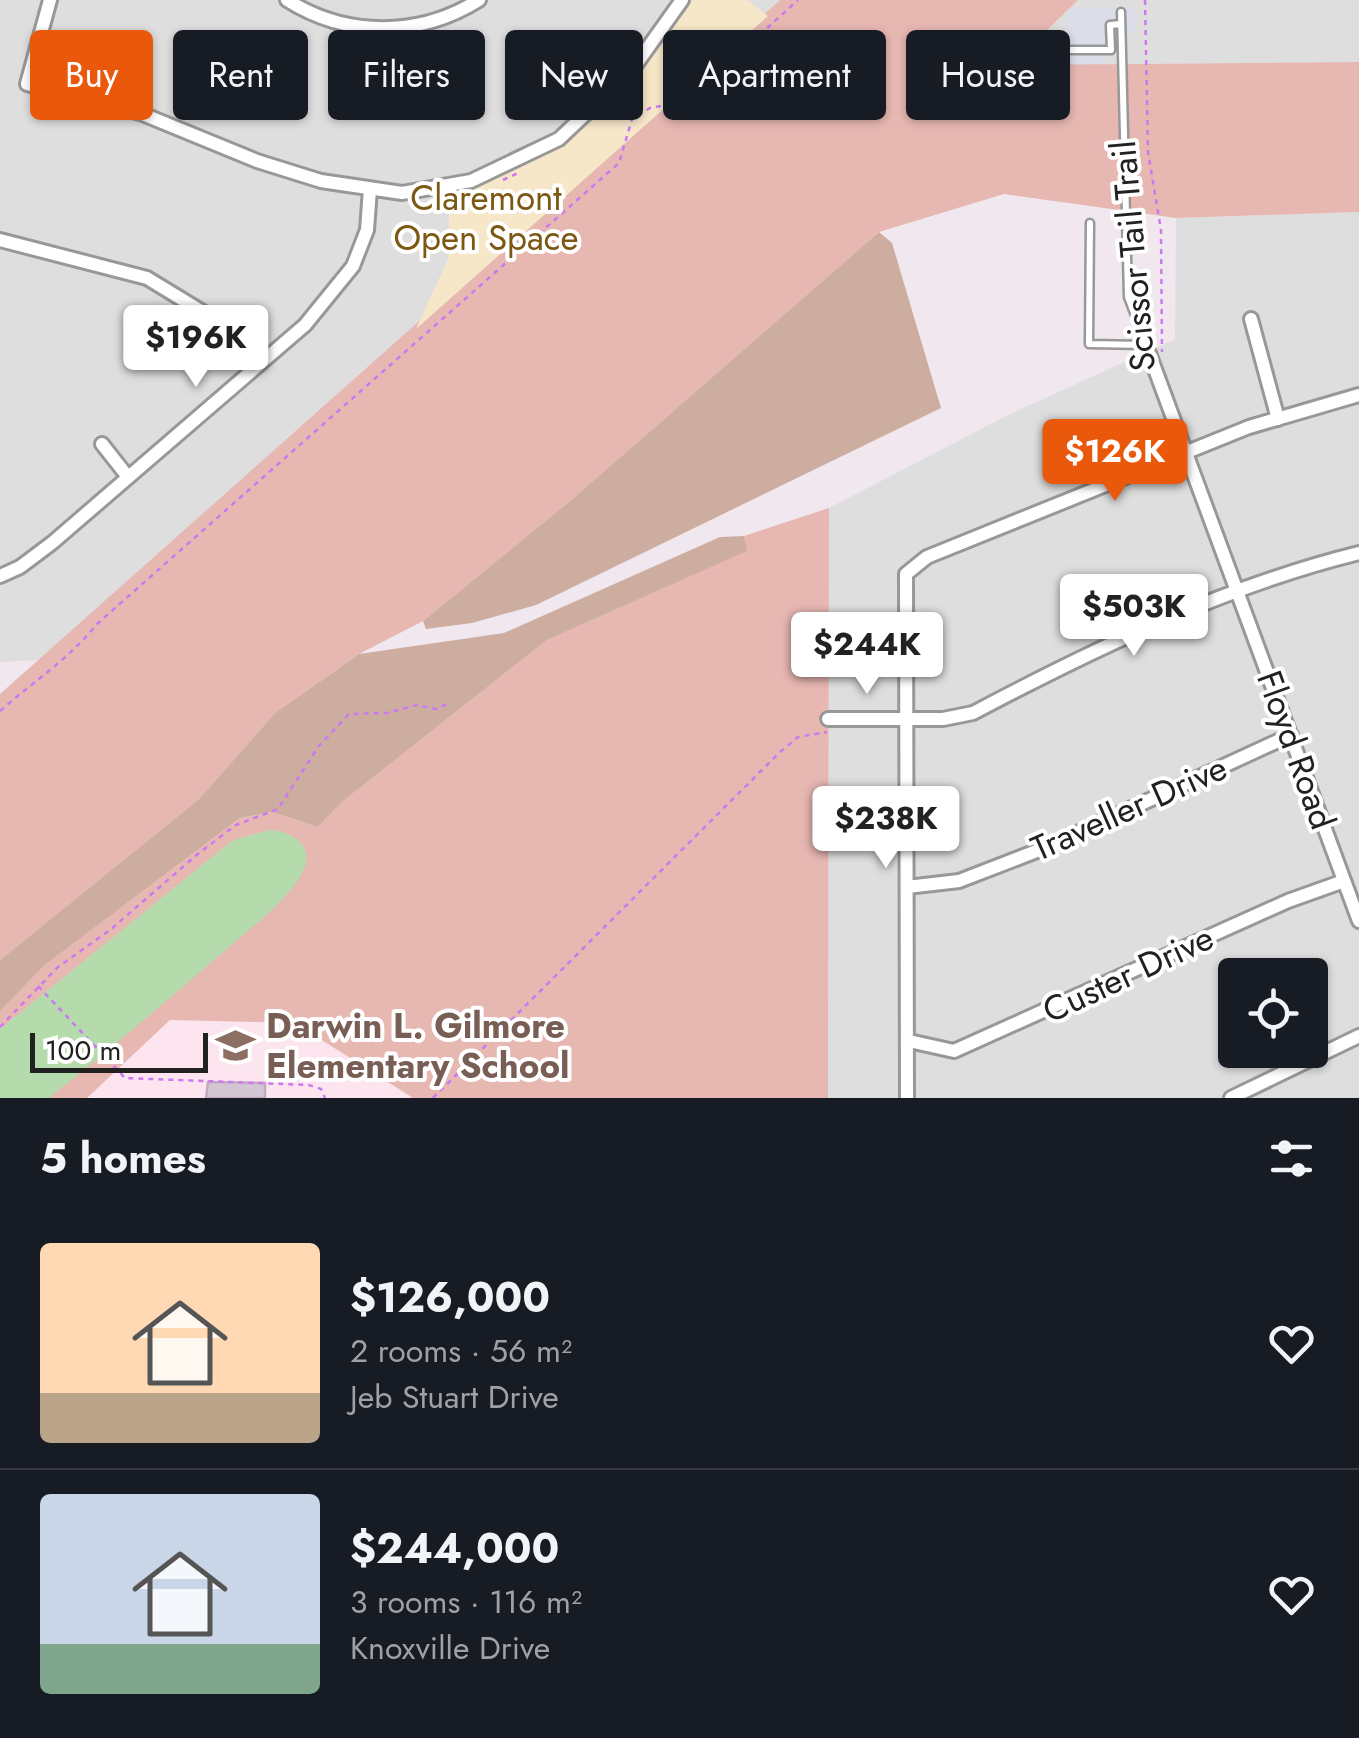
<!DOCTYPE html>
<meta charset="utf-8">
<style>
body{margin:0;font-family:Jost,sans-serif;background:#242831;color:#f1f3f6;height:100vh;display:flex;flex-direction:column;font-size:38px;white-space:nowrap}
*{box-sizing:border-box;margin:0}
p{font-size:32px;color:#9ea1a6}
.icon{flex:none;width:55px;height:55px;fill:none;stroke:currentColor;stroke-width:2;stroke-linecap:round;stroke-linejoin:round}
.map{position:relative;height:1098px;overflow:hidden}
.drawer{display:flex;flex-direction:column;background:#171b24;flex:1}
.drawer>*{flex:none}
.hud{position:absolute;left:30px;top:30px;width:1300px;height:90px;display:flex;gap:20px}
.controls{position:absolute;left:1218px;top:958px;display:grid;gap:20px}
.controls a{display:grid;place-items:center;width:110px;height:110px;border-radius:10px;background:#171b24;box-shadow:0 2px 8px #0004;font-size:50px}
.scale{position:absolute;left:30px;bottom:25px;width:178px;box-sizing:border-box;padding-left:10px;border:5px solid #212121;border-top:0;font-size:28px;line-height:35px;white-space:nowrap;color:#212121;-webkit-text-stroke:8px #fff;paint-order:stroke}
.price{position:absolute;translate:-50% -85px;padding:0 22px;border-radius:10px;background:#fff;color:#222;font-size:32px;line-height:65px;filter:drop-shadow(0 2px 5px #0008)}
.price::after{content:'';position:absolute;left:50%;top:60px;width:30px;height:22px;margin-left:-15px;background:inherit;clip-path:polygon(0 0,100% 0,50% 100%)}
.price.current{background:#ea580c;color:#fff}
ul{padding:0;list-style:none}
li{display:flex;align-items:center;gap:30px;height:250px;padding:0 40px}
li+li{border-top:2px solid #363941}
li span{display:grid;place-items:center;flex:none;width:280px;height:200px;border-radius:10px;color:#555}
li>.icon{margin-inline-start:auto}
span .icon{width:120px;height:120px;fill:#fffc;stroke-width:1}
li b{font-size:42px}
h2{display:flex;justify-content:space-between;align-items:center;height:120px;padding:0 40px;font-size:42px}
.chip{padding:0 35px;border-radius:10px;background:#171b24;box-shadow:0 2px 8px #0004;font-size:35px;line-height:90px}
.chip.current{background:#ea580c;color:#fff}
.map>svg:first-child{display:block}
.residential{fill:#dfdedf;fill-rule:evenodd}
.industrial{fill:#dbdee9}
.education{fill:#fde5ef}
.grass{fill:#e7b7b2}
.forest{fill:#cdada0}
.park{fill:#f7e7c9}
.water{fill:#b5dbac}
.building{fill:#d3c6d3;stroke:#c2abc1;stroke-width:2.5}
.lines{fill:none;stroke-linecap:round;stroke-linejoin:round}
.service-casing{stroke:#989898;stroke-width:11}
.minor-casing{stroke:#989898;stroke-width:18}
.path{stroke:#cb78f2;stroke-width:2.5;stroke-dasharray:5 5;stroke-linecap:butt}
.service{stroke:#fff;stroke-width:6}
.minor{stroke:#fff;stroke-width:12}
.labels{text-anchor:middle;dominant-baseline:central;stroke-width:8;stroke-linejoin:round;paint-order:stroke}
.park-label{font-size:35px;fill:#7c5813;stroke:#fff}
.street-label{font-size:35px;fill:#212121;stroke:#fff}
.education-label{font-size:35px;font-weight:bold;fill:#785e54;stroke:#fff;text-anchor:start}
</style>
<div class="map">
<svg width="1359" height="1098" viewBox="0 0 1359 1098">
<rect width="100%" height="100%" fill="#f1e8ef"/>
<path class="residential" d="M 0,0 L 780,0 L 39,660 L 0,662 Z
M 1078,0 L 1359,0 L 1359,62 L 1009,65 Z
M 1359,212 L 1359,1098 L 828,1098 L 829,508 L 1008,415 L 1175,339 L 1176,218 ZM 1235,975 L 1310,975 L 1310,1050 L 1235,1050 Z"/>
<path class="industrial" d="M 1134,7 L 1135,33 L 1116,33 L 1116,55 L 1106,55 L 1106,66 L 1066,68 L 1068,8 Z"/>
<path class="education" d="M 170,1020 L 295,1023 L 413,1098 L 87,1098 Z"/>
<path class="grass" d="M 780,0 L 1078,0 L 1011,65 L 1359,62 L 1359,212 L 1176,218 L 1004,194 L 879,232 L 570,501 L 423,621 L 359,654 L 275,713 L 199,799 L 0,960 L 0,694 Z
M 829,508 L 828,1098 L 413,1098 L 295,1023 L 170,1020 L 87,1098 L 0,1098 L 0,1011 L 45,965 L 240,818 L 272,812 L 318,827 L 342,802 L 547,640 L 746,551 L 744,536 Z"/>
<path class="forest" d="M 879,232 L 892,243 L 941,408 L 536,605 L 472,623 L 426,629 L 423,621 L 570,501 Z
M 744,536 L 747,551 L 547,640 L 342,802 L 318,827 L 272,812 L 240,818 L 45,965 L 0,1011 L 0,960 L 199,799 L 275,713 L 359,654 L 504,633 L 720,537 Z"/>
<path class="park" d="M 692,0 L 747,0 L 768,16 L 416,329 L 449,257 L 449,191 C 579,152 612,103 692,0 Z"/>
<path class="water" d="M 269,830 C 292,831 317,846 302,873 C 285,904 247,931 221,954 C 164,1003 108,1051 49,1098 L 0,1098 L 0,1029 L 233,840 Z"/>
<path class="building" d="M 208,1082 L 265,1083 L 265,1098 L 206,1098 Z"/>
<g class="lines">
<defs>
<path id="service" d="M 1121,12 L 1128,297 L 1149,352
M 1069,50 L 1111,50 L 1110,25 L 1121,24
M 1090,223 L 1089,344 L 1146,345"/>
<path id="minor" d="M 50,0 L 27,84 L 140,113 L 257,161 L 321,181 L 402,193 L 471,181 L 559,139 L 632,70 L 682,0
M 287,0 C 347,38 420,37 479,0
M 0,240 L 147,278 L 206,314 L 252,370
M 1251,319 L 1278,419
M 1149,353 L 1359,921
M 102,444 L 128,477
M 0,576 L 20,567 L 52,543 L 305,325 L 353,266 L 367,230 L 370,189
M 828,719 L 943,719 L 973,713 C 1094,649 1225,586 1359,553
M 907,887 L 959,881 L 1047,847 L 1291,735
M 909,1041 L 954,1051 L 1288,901 L 1344,881
M 907,1098 L 906,574 L 927,557 L 1249,427 L 1359,395
M 1231,1098 L 1359,1036"/>
</defs>
<use href="#service" class="service-casing"/>
<use href="#minor" class="minor-casing"/>
<path class="path" d="M 1145,0 L 1148,152 L 1161,230 L 1162,352
M 618,107 L 630,118
M 600,119 L 619,100
M 503,180 L 518,173
M 0,711 C 34,681 69,659 97,624 L 619,163 L 632,119 L 650,108 L 687,101 L 798,0
M 38,986 L 125,1078 L 309,1085 L 321,1089 L 325,1098
M 0,1027 L 58,967 L 110,930 L 199,853 L 236,825 L 278,809 L 318,747 L 349,714 L 387,713 L 417,705 L 436,709 L 447,704
M 433,1098 L 779,753 L 798,737 L 827,732"/>
<use href="#service" class="service"/>
<use href="#minor" class="minor"/>
</g>
<defs>
<symbol id="school-bare" viewBox="-9 -9 18 18"><path d="M0-5L7-2L0 1L-7-2ZM-4 1L0 2.5L4 1V4Q0 6-4 4Z" fill="#8d6e63" stroke="#fff" stroke-width="2.5" paint-order="stroke"/></symbol>
</defs>
<g fill-rule="evenodd">
<use href="#school-bare" x="208" y="1018" width="55" height="55"/>
</g>
<g class="labels">
<g class="park-label">
<text x="486" y="198">Claremont<tspan x="486" dy="40">Open Space</tspan></text>
</g>
<g class="street-label">
<text transform="translate(1133 256) rotate(-95)">Scissor Tail Trail</text>
<text transform="translate(1296 750) rotate(70)">Floyd Road</text>
<text transform="translate(1129 808) rotate(-24)">Traveller Drive</text>
<text transform="translate(1128 974) rotate(-25)">Custer Drive</text>
</g>
<g class="education-label">
<text x="266" y="1026">Darwin L. Gilmore<tspan x="266" dy="40">Elementary School</tspan></text>
</g>
</g>
</svg>
<div class="controls">
<a><svg class="icon" aria-label="locate" viewBox="0 0 24 24"><circle cx="12" cy="12" r="6"/><path d="M12 2v4M12 18v4M2 12h4M18 12h4"/></svg></a>
</div>
<div class="scale">100 m</div>
<b class="price" style="left:196px;top:390px">$196K</b>
<b class="price current" style="left:1115px;top:504px">$126K</b>
<b class="price" style="left:1134px;top:659px">$503K</b>
<b class="price" style="left:867px;top:697px">$244K</b>
<b class="price" style="left:886px;top:871px">$238K</b>
<div class="hud">
<a class="chip current">Buy</a>
<a class="chip">Rent</a>
<a class="chip">Filters</a>
<a class="chip">New</a>
<a class="chip">Apartment</a>
<a class="chip">House</a>
</div>
</div>
<section class="drawer">
<h2>5 homes<svg class="icon" aria-label="filters" viewBox="0 0 24 24"><path d="M4 7h16M4 17h16"/><circle cx="9" cy="7" r="2"/><circle cx="15" cy="17" r="2"/></svg></h2>
<ul>
<li><span style="background:linear-gradient(#ffd9b3 75%,#b9a48a 0)"><svg class="icon" aria-label="home" viewBox="0 0 24 24"><path d="M3 11l9-7 9 7M6 9v11h12V9"/></svg></span><div><b>$126,000</b><p>2 rooms · 56 m²</p><p>Jeb Stuart Drive</p></div><svg class="icon" aria-label="heart" viewBox="0 0 24 24"><path d="M12 20l-8-8c-3-5 5-10 8-4 3-6 11-1 8 4z"/></svg></li>
<li><span style="background:linear-gradient(#c9d6e8 75%,#7fa58c 0)"><svg class="icon" aria-label="home" viewBox="0 0 24 24"><path d="M3 11l9-7 9 7M6 9v11h12V9"/></svg></span><div><b>$244,000</b><p>3 rooms · 116 m²</p><p>Knoxville Drive</p></div><svg class="icon" aria-label="heart" viewBox="0 0 24 24"><path d="M12 20l-8-8c-3-5 5-10 8-4 3-6 11-1 8 4z"/></svg></li>
</ul>
</section>
